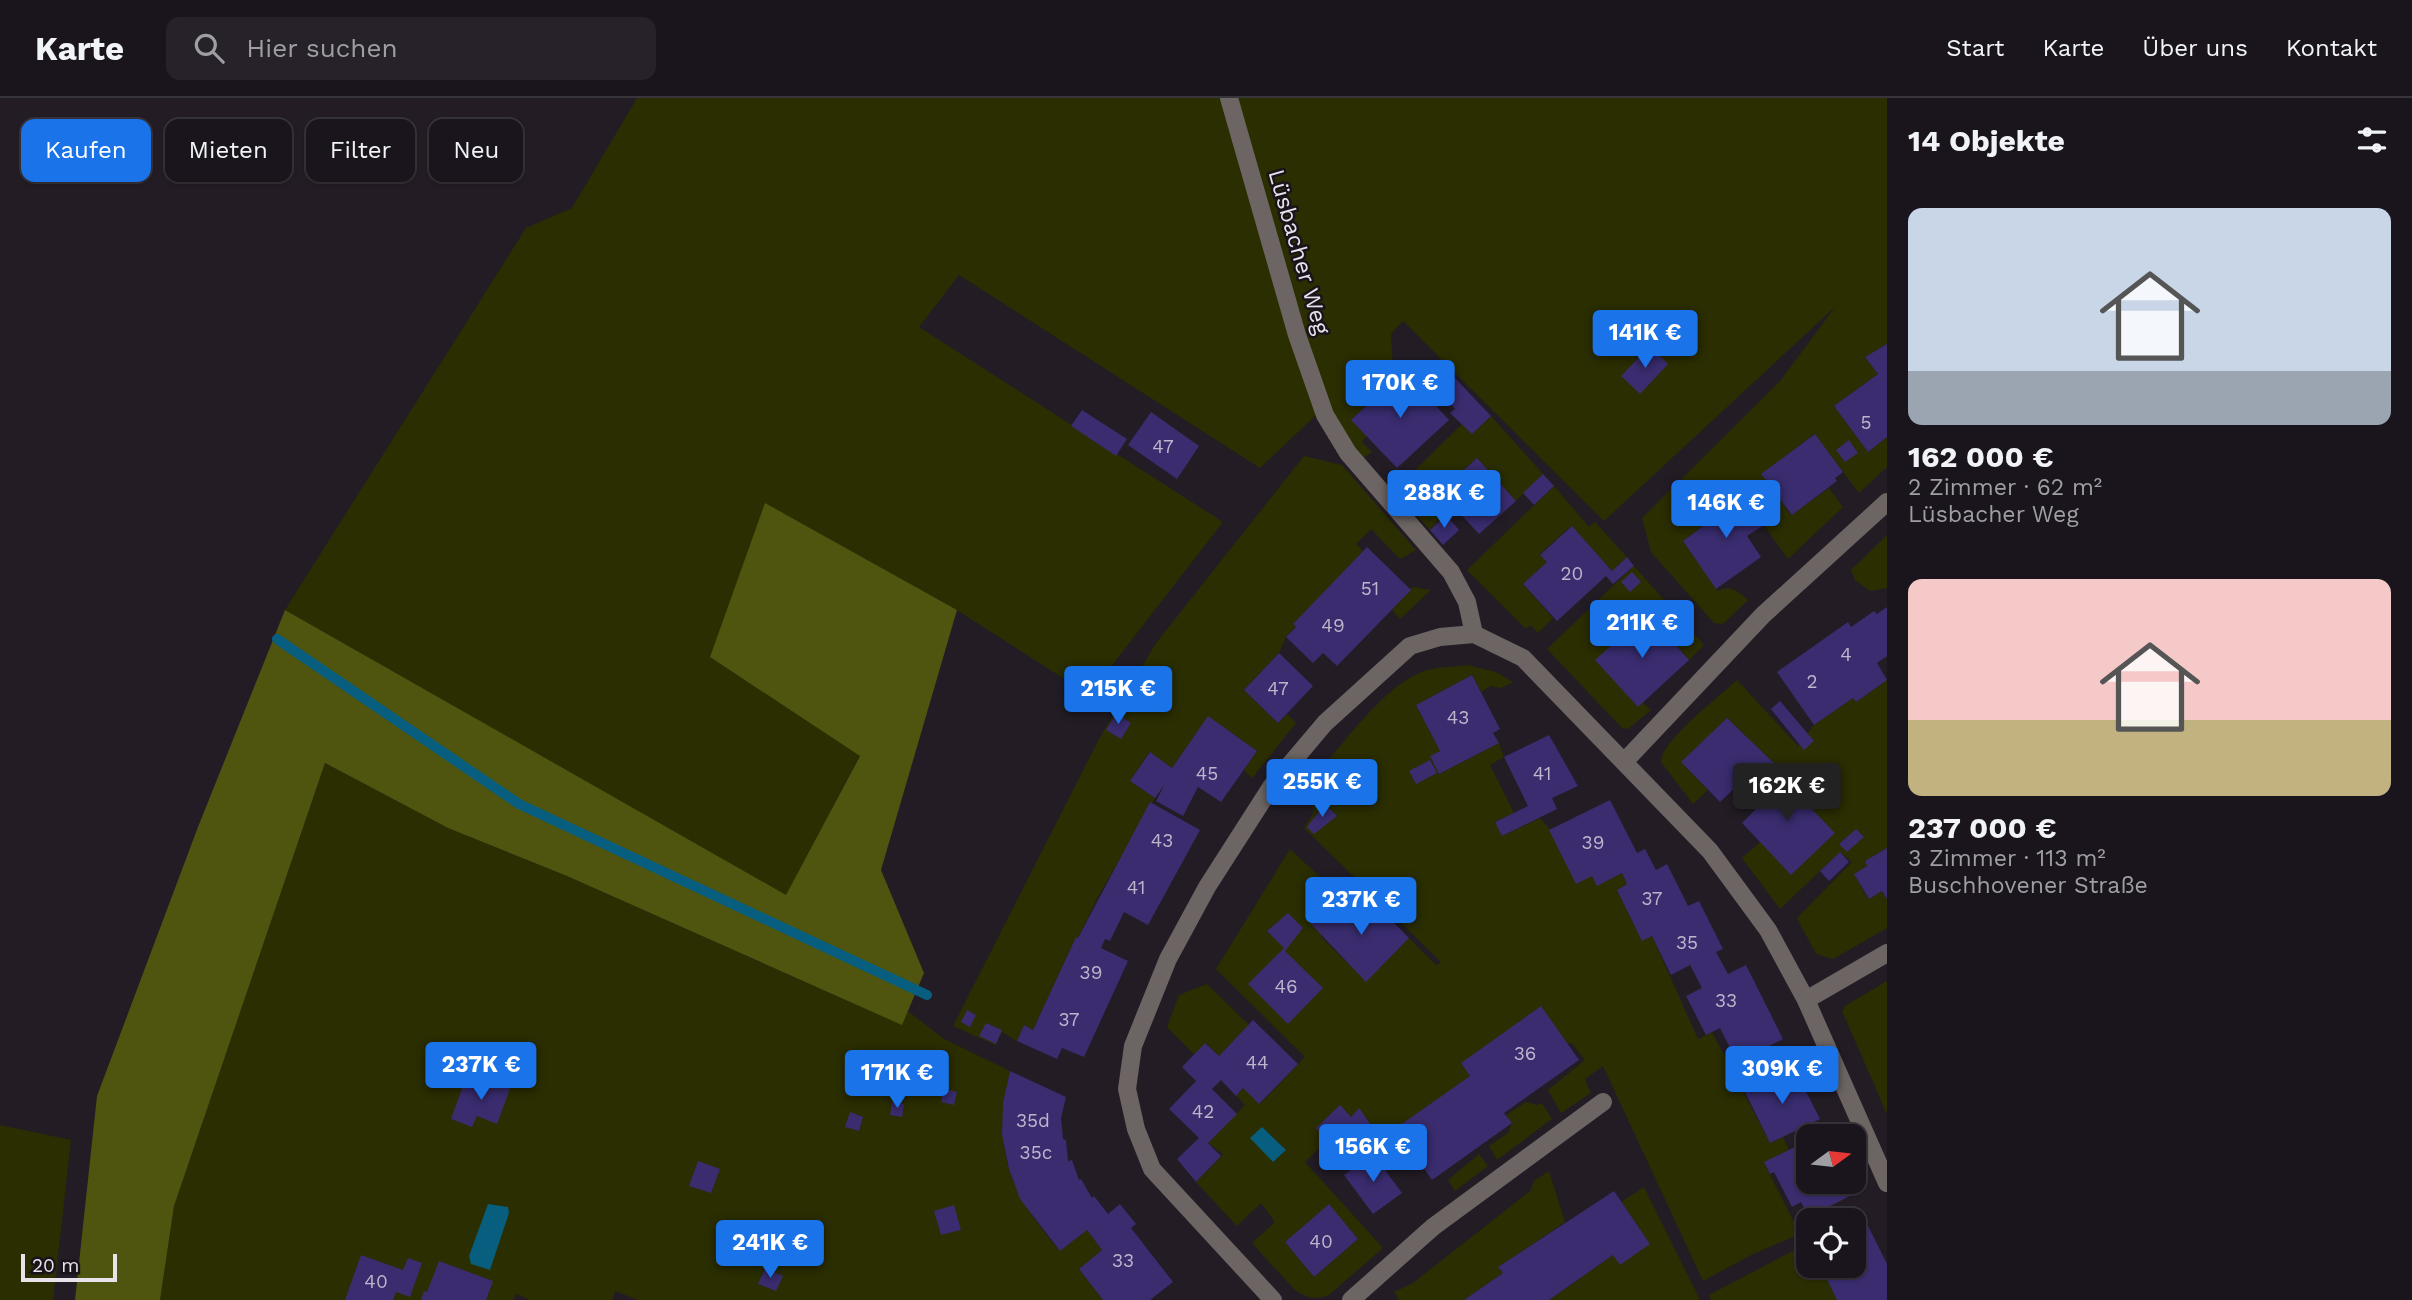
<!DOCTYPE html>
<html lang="de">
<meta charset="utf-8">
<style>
body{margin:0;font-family:"Work Sans",sans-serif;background:#272229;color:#f1f3f6;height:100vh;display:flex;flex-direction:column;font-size:26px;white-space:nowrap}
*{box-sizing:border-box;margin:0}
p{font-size:23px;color:#9f9fa3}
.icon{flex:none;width:38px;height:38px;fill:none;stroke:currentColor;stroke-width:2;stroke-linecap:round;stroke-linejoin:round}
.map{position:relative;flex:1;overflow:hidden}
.drawer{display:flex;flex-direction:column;background:#1a151c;width:525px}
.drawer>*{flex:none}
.top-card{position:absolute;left:21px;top:21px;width:665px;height:63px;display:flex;gap:14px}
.needle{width:46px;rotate:75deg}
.fabs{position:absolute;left:1796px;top:1026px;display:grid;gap:14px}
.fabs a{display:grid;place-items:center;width:70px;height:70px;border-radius:14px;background:#1a151c;box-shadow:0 2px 5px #0004,0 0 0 2px #38343b;font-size:35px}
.scale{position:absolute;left:21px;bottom:18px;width:96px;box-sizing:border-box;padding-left:7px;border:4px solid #e8e3ea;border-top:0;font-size:19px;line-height:24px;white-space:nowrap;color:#e8e3ea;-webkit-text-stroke:5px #1a131b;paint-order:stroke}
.price{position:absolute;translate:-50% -60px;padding:0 16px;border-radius:7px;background:#1a73e8;color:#fff;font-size:23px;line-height:46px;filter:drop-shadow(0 2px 4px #0008)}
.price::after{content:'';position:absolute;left:50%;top:42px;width:21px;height:16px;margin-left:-10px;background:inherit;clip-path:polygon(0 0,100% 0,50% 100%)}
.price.on{background:#222;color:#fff}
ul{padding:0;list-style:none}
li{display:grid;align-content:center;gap:14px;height:371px;padding:0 21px}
li span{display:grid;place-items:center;height:217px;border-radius:14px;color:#555}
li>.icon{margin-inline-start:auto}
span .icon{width:126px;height:126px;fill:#fffc;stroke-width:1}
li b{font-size:30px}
h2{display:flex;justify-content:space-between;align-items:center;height:84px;padding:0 21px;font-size:30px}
.pill{padding:0 24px;border-radius:14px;background:#1a151c;box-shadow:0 2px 5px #0004,0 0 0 2px #38343b;font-size:24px;line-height:63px}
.pill.on{background:#1a73e8;color:#fff}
header{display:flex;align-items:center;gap:42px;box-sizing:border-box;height:98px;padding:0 35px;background:#1a151c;border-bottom:2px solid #38343b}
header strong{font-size:33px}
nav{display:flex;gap:38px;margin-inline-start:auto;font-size:24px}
.search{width:490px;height:63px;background:#272229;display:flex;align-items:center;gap:18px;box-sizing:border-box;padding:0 24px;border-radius:14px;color:#9f9fa3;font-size:26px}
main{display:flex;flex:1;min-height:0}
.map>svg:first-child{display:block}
.green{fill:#2b2e01;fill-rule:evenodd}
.forest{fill:#4f540f}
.water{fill:#075e7e}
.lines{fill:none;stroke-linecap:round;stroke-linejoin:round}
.stream{stroke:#075e7e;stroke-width:10}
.building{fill:#3a2c6f}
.minor{stroke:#6c6563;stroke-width:18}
.labels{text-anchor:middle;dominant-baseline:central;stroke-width:5;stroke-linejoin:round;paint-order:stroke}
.number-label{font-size:19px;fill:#bcb5cb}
.street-label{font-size:23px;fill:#e8e3ea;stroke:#1a131b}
</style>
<header>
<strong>Karte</strong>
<div class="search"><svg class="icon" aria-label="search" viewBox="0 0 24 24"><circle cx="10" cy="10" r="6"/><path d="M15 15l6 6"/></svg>Hier suchen</div>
<nav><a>Start</a><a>Karte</a><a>Über uns</a><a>Kontakt</a></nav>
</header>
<main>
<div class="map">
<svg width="1887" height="1202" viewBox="0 0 1887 1202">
<rect width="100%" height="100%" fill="#231c25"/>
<path class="green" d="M 637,0 L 1887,0 L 1887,246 L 1865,259 L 1878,276 L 1834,308 L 1868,354 L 1887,339 L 1887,369 L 1859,395 L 1814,336 L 1762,376 L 1791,417 L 1829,390 L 1843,409 L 1788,461 L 1736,388 L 1717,403 L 1724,413 L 1683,443 L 1718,493 C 1731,486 1737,493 1748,502 L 1723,526 L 1714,525 L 1651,454 L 1642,420 L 1780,283 L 1836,208 L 1604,423 L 1403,223 L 1391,236 L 1393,270 L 1364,295 L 1369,305 L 1352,321 L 1367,337 L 1362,344 L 1372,354 L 1362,361 L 1328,312 L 1330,304 L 1260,370 L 959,177 L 919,229 L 1223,424 L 1089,597 L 957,512 L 766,406 L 710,559 L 860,657 L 786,798 L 285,512 L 526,130 L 572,110 Z
M 1491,318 L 1543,376 L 1516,403 L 1477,360 L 1433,399 L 1445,415 L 1430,432 L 1399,399 L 1396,391 L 1462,326 L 1472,336 Z
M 1304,358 L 1342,367 L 1416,452 L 1400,461 L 1371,431 L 1356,446 L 1363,453 L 1286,539 L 1279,555 L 1244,592 L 1278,625 L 1287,616 L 1296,625 L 1252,680 L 1244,672 L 1257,653 L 1208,619 L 1172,670 L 1149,654 L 1130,683 L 1155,700 L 1098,799 L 1078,840 L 1076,839 L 1033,932 L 1024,928 L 1017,943 L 1002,934 L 995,947 L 953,928 L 1099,641 L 1156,545 Z
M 1554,388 L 1589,429 L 1595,424 L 1627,459 L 1612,473 L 1571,428 L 1540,456 L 1547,464 L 1523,486 L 1553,520 L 1538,535 L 1530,527 L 1526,531 L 1467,472 Z
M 1887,437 L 1887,490 L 1870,493 L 1855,482 L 1851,472 Z
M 1634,468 L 1704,547 L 1689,562 L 1647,515 L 1596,562 L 1651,612 L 1628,631 L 1622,630 L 1547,551 Z
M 1412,489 L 1431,492 L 1400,521 L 1392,512 Z
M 1467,567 L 1496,574 L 1513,584 L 1501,590 L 1491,588 L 1481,594 L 1472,577 L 1416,607 L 1440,653 L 1430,659 L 1439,676 L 1499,645 L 1504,659 L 1490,667 L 1514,715 L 1495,724 L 1502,738 L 1540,720 L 1592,778 L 1597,787 L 1622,775 L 1627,786 L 1617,792 L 1642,842 L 1652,838 L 1698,941 L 1712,934 L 1770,1045 L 1783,1039 L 1789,1052 L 1764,1065 L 1800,1136 L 1751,1157 L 1703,1183 L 1603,968 L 1585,981 L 1591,995 L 1561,1015 L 1548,992 L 1585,962 L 1572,945 L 1461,965 L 1470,978 L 1382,1041 L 1359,1011 L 1305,1064 L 1383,1150 L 1329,1197 C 1315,1202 1306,1200 1294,1191 L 1252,1145 L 1275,1124 L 1261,1105 L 1237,1128 L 1196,1084 L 1223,1056 L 1208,1045 L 1245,1007 L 1236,997 L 1243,990 L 1260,1006 L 1305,959 L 1216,871 L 1290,751 L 1351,808 L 1340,819 L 1328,807 L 1321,839 L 1366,883 L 1409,840 L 1436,867 L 1441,864 L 1304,730 L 1313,716 L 1311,683 C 1340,650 1383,588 1424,573 C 1437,569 1453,569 1467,567 ZM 1329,1107 L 1358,1141 L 1314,1179 L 1285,1144 Z
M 1737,582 L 1798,648 L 1814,627 L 1853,600 L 1856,604 L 1887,582 L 1887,750 L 1865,763 L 1867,768 L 1854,776 L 1868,801 L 1882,793 L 1887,801 L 1887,830 L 1833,861 L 1816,856 L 1797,820 L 1852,764 L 1840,754 L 1780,811 L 1742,760 L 1760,744 L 1785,683 L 1791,677 L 1780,665 L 1777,668 L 1727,620 L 1683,666 L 1708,692 L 1693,706 L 1661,664 C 1661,643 1720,598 1737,582 Z
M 325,665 L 448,730 L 567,778 L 814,888 L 895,903 L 944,941 L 1010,973 C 992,1052 1008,1093 1060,1153 L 1087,1132 L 1102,1152 L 1079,1171 L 1103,1202 L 638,1202 L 615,1193 L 612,1202 L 530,1202 L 516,1196 L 513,1202 L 160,1202 L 174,1108 Z
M 1887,883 L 1887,1016 L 1842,913 L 1845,908 Z
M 1207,886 L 1249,927 L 1219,958 L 1206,945 L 1194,956 L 1167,929 L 1179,897 Z
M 1526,1004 L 1537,1007 L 1542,1005 L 1552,1021 L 1497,1062 L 1489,1048 L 1508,1035 L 1512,1025 L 1506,1017 Z
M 0,1027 L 71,1042 L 53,1202 L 0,1202 Z
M 1479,1056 L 1488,1068 L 1455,1093 L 1448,1082 Z
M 1549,1073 L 1565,1124 L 1499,1169 L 1503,1175 L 1464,1202 L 1399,1202 L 1394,1194 L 1413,1185 L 1530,1093 L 1534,1083 Z
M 1644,1089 L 1700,1202 L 1549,1202 L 1613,1157 L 1650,1146 L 1621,1104 Z
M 1808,1145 L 1808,1167 L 1820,1167 L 1837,1202 L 1711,1202 L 1709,1197 Z"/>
<path class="forest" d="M 765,405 L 957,512 L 881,772 L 924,875 L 902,927 L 567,778 L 448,730 L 325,665 L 174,1108 L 160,1202 L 75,1202 L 97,998 L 198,729 L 285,512 L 786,797 L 860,658 L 710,559 Z"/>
<path class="water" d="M 1262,1029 L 1286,1052 L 1273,1064 L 1250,1040 Z
M 488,1106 L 508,1109 L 509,1115 L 490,1172 L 471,1166 L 469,1158 Z"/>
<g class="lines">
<path class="stream" d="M 277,541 L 519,706 L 927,897"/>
</g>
<path class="building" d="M 1887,246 L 1887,339 L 1868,354 L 1834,308 L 1878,276 L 1865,259 Z
M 1650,248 L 1668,266 L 1640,296 L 1621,278 Z
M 1404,273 L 1449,322 L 1397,370 L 1351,322 Z
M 1451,276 L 1491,318 L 1472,336 L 1450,315 L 1455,311 L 1436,290 Z
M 1082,312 L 1127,341 L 1116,358 L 1071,328 Z
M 1151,314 L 1199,348 L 1177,381 L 1128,347 Z
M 1815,336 L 1843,374 L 1835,380 L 1837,383 L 1792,417 L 1761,376 Z
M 1849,342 L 1858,355 L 1845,364 L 1836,352 Z
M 1477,360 L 1516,403 L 1479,436 L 1440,394 Z
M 1543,376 L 1554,388 L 1534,407 L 1523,395 Z
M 1736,388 L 1764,427 L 1747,438 L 1761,459 L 1716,491 L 1683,443 L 1724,413 L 1716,402 Z
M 1446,417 L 1459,432 L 1443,447 L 1430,432 Z
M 1572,428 L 1612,473 L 1627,459 L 1634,468 L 1613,486 L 1606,478 L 1557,523 L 1523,486 L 1547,464 L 1540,457 Z
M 1367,449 L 1411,492 L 1337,568 L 1323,555 L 1313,565 L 1286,539 L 1296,529 L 1293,526 Z
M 1632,474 L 1641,484 L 1630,494 L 1621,484 Z
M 1887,509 L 1887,558 L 1877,565 L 1887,582 L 1856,604 L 1853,600 L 1814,627 L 1777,574 L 1848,524 L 1851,529 L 1874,513 L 1877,516 Z
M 1647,515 L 1689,562 L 1638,609 L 1595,562 Z
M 1279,555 L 1313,588 L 1278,625 L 1244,592 Z
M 1472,577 L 1500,631 L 1493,635 L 1499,645 L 1439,676 L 1430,658 L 1440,653 L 1416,607 Z
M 1780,603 L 1814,643 L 1804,652 L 1771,611 Z
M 1116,616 L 1131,625 L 1121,641 L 1106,632 Z
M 1208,618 L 1257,653 L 1221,704 L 1198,689 L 1183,718 L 1156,703 L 1165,686 L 1155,700 L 1130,683 L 1150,654 L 1172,670 Z
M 1727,620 L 1777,668 L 1751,692 L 1742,683 L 1720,704 L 1681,664 Z
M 1549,637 L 1578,688 L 1552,700 L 1557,711 L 1502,738 L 1495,724 L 1528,708 L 1504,659 Z
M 1430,662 L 1437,675 L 1416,686 L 1409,673 Z
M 1781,666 L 1792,677 L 1785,683 L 1835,735 L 1791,777 L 1742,725 L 1767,700 L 1757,689 Z
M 1610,702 L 1637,755 L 1645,751 L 1656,772 L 1667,766 L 1688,808 L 1699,803 L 1723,851 L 1716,854 L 1728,876 L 1746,867 L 1783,941 L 1737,964 L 1720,930 L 1706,937 L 1686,898 L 1702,890 L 1690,867 L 1671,877 L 1652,838 L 1642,843 L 1617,792 L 1627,786 L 1622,775 L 1597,788 L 1592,778 L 1576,786 L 1549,732 Z
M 1150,704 L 1200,732 L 1148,827 L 1124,814 L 1110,843 L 1105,841 L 1101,850 L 1128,863 L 1084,959 L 1062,950 L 1057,961 L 1017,943 L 1024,927 L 1033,932 L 1076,839 L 1078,840 Z
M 1325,706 L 1337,718 L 1314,736 L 1307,729 Z
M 1856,731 L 1864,739 L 1847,754 L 1839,746 Z
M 1887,750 L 1887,801 L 1882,793 L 1869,801 L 1854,776 L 1867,768 L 1865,763 Z
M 1840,754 L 1849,764 L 1829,783 L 1820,773 Z
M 1357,802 L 1373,817 L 1379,810 L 1409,840 L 1366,884 L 1310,825 L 1328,807 L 1340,819 Z
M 1288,815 L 1303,830 L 1285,853 L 1323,890 L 1288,926 L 1248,886 L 1284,850 L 1267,833 Z
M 1541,908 L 1579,962 L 1504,1015 L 1512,1025 L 1432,1082 L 1396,1030 L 1470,978 L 1461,965 Z
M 967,912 L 976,917 L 970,929 L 961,924 Z
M 1253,922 L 1298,966 L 1259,1006 L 1243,990 L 1236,998 L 1221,982 L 1212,991 L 1237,1016 L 1208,1045 L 1221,1058 L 1196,1084 L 1177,1061 L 1199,1040 L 1169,1011 L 1196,983 L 1182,969 L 1205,945 L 1219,958 Z
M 986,925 L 1002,932 L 996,946 L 979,938 Z
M 1767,951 L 1775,967 L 1749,981 L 1741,965 Z
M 1794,970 L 1820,1021 L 1770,1045 L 1745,994 Z
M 1010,973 L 1066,999 L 1061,1020 L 1063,1041 L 1066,1042 L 1068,1063 L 1072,1062 L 1079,1082 L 1081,1081 L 1092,1100 L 1094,1098 L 1108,1116 L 1120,1106 L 1136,1126 L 1131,1130 L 1173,1184 L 1150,1202 L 1103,1202 L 1079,1171 L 1102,1152 L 1087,1132 L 1060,1153 L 1020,1101 L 1009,1071 L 1002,1037 L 1003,1005 Z
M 492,978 L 512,985 L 497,1026 L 477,1018 L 472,1029 L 451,1021 L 465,982 L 487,990 Z
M 944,991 L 957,994 L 954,1007 L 941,1004 Z
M 892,1004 L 904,1006 L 902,1019 L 890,1017 Z
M 1340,1007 L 1351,1019 L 1359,1010 L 1376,1034 L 1362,1044 L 1355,1033 L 1341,1047 L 1332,1037 L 1327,1041 L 1316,1030 Z
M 850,1014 L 863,1019 L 859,1033 L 845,1029 Z
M 1801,1046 L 1808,1058 L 1808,1083 L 1847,1083 L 1854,1096 L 1808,1119 L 1801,1104 L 1792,1109 L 1774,1074 L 1770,1076 L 1764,1064 Z
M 1373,1056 L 1402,1095 L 1373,1116 L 1344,1077 Z
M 698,1063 L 720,1071 L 711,1095 L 689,1088 Z
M 1614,1093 L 1650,1146 L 1620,1167 L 1613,1157 L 1549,1202 L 1464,1202 L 1503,1175 L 1498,1169 Z
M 1329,1106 L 1358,1141 L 1314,1179 L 1285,1144 Z
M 954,1107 L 961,1132 L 941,1137 L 934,1113 Z
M 1867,1126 L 1887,1166 L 1887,1202 L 1837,1202 L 1820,1167 L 1853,1167 L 1853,1133 Z
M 361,1157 L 403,1172 L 408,1160 L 422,1165 L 410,1199 L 396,1194 L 393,1202 L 345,1202 Z
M 439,1163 L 493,1183 L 486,1202 L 421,1202 L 424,1193 L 427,1194 Z
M 765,1170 L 783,1178 L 776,1193 L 758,1186 Z"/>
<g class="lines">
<path class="minor" d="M 1229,0 L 1297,237 L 1325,317 L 1348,355 L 1451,474 L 1467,504 L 1474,536
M 1474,536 L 1523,560 L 1710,753 L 1768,832 L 1806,902 L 1887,1085
M 1625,663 L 1763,517 L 1887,404
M 1806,902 L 1887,855
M 1273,1202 L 1152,1071 L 1136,1031 L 1127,991 L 1133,948 L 1168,861 L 1207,789 L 1271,689 L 1325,625 L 1410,548 L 1440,539 L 1474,536
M 1351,1202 L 1433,1129 L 1603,1004"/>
</g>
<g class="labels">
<g class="number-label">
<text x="1866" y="324">5</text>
<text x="1163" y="348">47</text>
<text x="1572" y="475">20</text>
<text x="1370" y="490">51</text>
<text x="1333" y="527">49</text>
<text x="1846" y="556">4</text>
<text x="1812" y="583">2</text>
<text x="1278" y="590">47</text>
<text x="1458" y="619">43</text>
<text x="1207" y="675">45</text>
<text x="1542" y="675">41</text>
<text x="1162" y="742">43</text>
<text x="1593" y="744">39</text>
<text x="1136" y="789">41</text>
<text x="1652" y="800">37</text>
<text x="1687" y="844">35</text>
<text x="1091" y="874">39</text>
<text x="1286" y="888">46</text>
<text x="1726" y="902">33</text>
<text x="1069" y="921">37</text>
<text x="1525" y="955">36</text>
<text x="1257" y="964">44</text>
<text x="1203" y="1013">42</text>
<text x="1033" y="1022">35d</text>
<text x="1036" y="1054">35c</text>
<text x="1321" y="1143">40</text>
<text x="1123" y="1162">33</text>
<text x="376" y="1183">40</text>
</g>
<g class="street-label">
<text transform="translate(1299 154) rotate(74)">Lüsbacher Weg</text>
</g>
</g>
</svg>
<div class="fabs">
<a><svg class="needle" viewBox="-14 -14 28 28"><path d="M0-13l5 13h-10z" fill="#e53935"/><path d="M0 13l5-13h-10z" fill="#9f9fa3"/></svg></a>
<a><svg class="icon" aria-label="locate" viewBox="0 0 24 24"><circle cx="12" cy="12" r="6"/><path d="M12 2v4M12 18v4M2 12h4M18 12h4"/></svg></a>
</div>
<div class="scale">20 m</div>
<b class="price" style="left:1645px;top:272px">141K €</b>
<b class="price" style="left:1400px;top:322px">170K €</b>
<b class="price" style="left:1444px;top:432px">288K €</b>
<b class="price" style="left:1726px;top:442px">146K €</b>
<b class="price" style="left:1642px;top:562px">211K €</b>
<b class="price" style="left:1118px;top:628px">215K €</b>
<b class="price" style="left:1322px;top:721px">255K €</b>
<b class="price on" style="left:1787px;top:725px">162K €</b>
<b class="price" style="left:1361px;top:839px">237K €</b>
<b class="price" style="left:481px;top:1004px">237K €</b>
<b class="price" style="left:1782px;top:1008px">309K €</b>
<b class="price" style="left:897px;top:1012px">171K €</b>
<b class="price" style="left:1373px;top:1086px">156K €</b>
<b class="price" style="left:770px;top:1182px">241K €</b>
<div class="top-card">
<a class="pill on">Kaufen</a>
<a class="pill">Mieten</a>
<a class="pill">Filter</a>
<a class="pill">Neu</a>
</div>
</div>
<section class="drawer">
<h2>14 Objekte<svg class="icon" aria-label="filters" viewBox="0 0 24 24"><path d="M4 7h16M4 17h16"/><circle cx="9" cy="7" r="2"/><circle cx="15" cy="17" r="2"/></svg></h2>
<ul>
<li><span style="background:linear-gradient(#c9d6e8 75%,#9aa5b1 0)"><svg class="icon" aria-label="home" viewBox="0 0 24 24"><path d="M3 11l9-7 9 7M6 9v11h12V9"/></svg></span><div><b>162 000 €</b><p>2 Zimmer · 62 m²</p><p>Lüsbacher Weg</p></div></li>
<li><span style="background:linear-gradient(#f6c9c9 65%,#c2b280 0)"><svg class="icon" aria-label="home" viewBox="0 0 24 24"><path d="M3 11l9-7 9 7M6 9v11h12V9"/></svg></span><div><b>237 000 €</b><p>3 Zimmer · 113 m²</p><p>Buschhovener Straße</p></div></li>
</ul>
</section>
</main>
